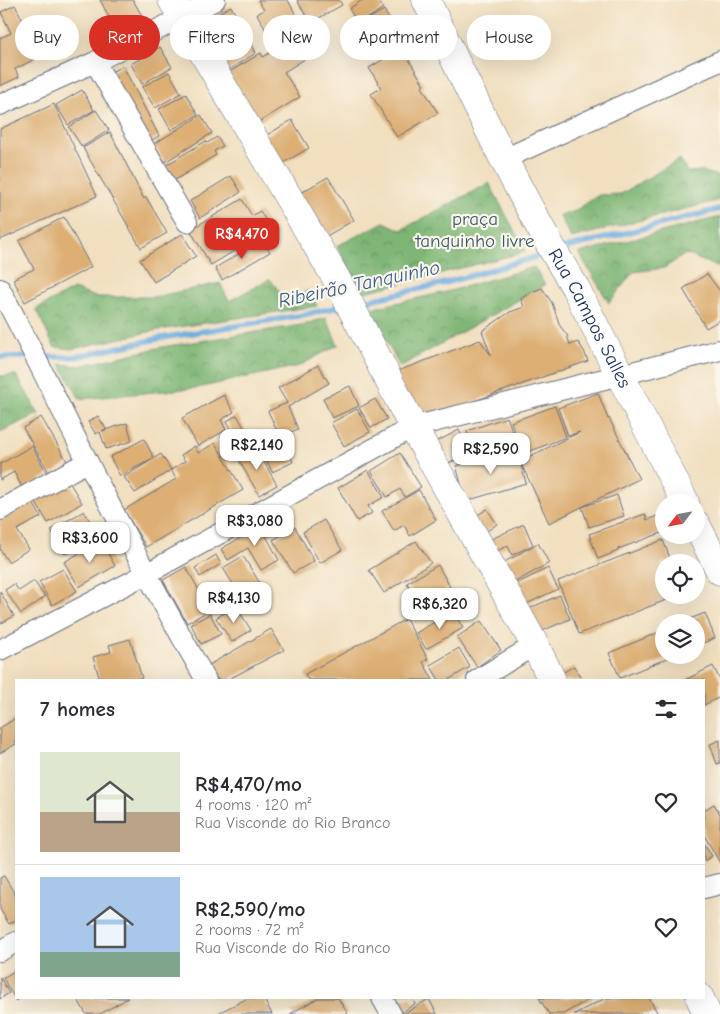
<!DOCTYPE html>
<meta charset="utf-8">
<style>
body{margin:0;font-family:"Comic Neue",sans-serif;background:#f2f2f3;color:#2b2b33;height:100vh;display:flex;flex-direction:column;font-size:19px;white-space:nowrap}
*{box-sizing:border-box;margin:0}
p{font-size:16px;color:#7c7c81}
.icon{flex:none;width:28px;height:28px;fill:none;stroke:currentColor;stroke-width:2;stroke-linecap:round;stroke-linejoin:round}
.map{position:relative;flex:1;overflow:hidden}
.side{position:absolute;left:15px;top:679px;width:690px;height:320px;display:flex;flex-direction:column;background:#fff;border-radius:0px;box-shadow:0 5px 20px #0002}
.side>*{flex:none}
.top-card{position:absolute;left:15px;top:15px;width:690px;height:45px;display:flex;gap:10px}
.needle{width:32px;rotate:238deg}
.fabs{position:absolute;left:655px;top:494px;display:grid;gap:10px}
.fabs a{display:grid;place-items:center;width:50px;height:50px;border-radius:50%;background:#fff;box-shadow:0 5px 20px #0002;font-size:25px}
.price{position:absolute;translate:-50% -42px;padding:0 11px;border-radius:10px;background:#fff;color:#222;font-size:16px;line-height:32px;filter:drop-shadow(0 1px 2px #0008)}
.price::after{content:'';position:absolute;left:50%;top:30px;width:15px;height:11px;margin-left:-8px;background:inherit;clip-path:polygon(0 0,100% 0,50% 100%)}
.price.on{background:#d93025;color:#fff}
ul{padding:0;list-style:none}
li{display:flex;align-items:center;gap:15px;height:125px;padding:0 25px}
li+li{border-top:1px solid #e1e1e2}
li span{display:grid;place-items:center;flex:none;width:140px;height:100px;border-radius:0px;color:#555}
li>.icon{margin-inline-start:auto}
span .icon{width:60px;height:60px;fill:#fffc;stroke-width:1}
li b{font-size:21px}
h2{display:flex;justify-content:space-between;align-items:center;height:60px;padding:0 25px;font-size:21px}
.tag{padding:0 18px;border-radius:22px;background:#fff;box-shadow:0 5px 20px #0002;font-size:18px;line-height:45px}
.tag.on{background:#d93025;color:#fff}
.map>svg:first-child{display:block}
.forest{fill:url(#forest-crowns);stroke:#4d7269}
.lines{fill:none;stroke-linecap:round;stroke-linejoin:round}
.stream{stroke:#6cabdf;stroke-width:5.5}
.building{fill:#ddaf75}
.street-casing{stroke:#666d80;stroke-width:22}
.secondary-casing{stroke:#666d80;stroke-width:29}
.street{stroke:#fff;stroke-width:20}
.secondary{stroke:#fff;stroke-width:28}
.labels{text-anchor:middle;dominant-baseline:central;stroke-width:4.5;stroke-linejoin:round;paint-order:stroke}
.park-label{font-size:19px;fill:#3c5868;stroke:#fbf7ec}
.street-label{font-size:19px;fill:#1b2f5e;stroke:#fbf7ec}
.water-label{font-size:20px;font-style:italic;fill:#375a8b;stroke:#fbf7ec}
</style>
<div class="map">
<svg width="720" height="1014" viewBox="0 0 720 1014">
<defs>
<pattern id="forest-crowns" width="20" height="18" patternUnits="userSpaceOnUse" patternTransform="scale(1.25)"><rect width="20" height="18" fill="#7fb674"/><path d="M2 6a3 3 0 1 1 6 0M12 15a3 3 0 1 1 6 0" fill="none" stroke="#679462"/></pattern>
</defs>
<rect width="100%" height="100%" fill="#fbf7ec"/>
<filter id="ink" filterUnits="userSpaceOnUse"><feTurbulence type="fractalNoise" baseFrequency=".02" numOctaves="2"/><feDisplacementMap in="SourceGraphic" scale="10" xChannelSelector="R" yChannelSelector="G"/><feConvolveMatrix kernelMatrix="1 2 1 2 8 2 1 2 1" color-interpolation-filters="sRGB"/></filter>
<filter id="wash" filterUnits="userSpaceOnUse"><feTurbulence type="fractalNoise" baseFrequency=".0096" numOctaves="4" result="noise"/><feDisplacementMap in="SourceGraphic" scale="20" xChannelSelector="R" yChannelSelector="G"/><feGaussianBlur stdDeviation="1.12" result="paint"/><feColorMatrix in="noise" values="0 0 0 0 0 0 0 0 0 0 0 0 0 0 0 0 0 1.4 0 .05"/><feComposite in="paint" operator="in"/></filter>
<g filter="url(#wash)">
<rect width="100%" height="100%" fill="#f1dfc0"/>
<path class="forest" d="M 680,159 L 687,172 L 702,171 L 720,177 L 720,200 L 571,238 L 559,215 L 573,212 L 599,195 L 621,194 Z
M 489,183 L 526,252 L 361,293 L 337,246 L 384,222 L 401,230 Z
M 720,217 L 720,268 L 686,254 L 664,268 L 633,272 L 609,303 L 579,253 Z
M 534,267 L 545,285 L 400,367 L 369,309 L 450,291 Z
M 270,279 L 287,302 L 309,290 L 317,306 L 158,330 L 72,349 L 54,347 L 36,309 L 74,289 L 95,297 L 154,297 L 220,283 L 229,301 Z
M 326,318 L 338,345 L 299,366 L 197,388 L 80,399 L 60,364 L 80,366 L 162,347 L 301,325 Z
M 16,375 L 39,414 L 0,432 L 0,376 Z"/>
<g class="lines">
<path class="stream" d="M 562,249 L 720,209
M 357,303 L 445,283 L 546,254
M 0,357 L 30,357
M 40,357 L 75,357 L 161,338 L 298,316 L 343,306"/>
</g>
<g id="blocks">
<path class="building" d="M 100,0 L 133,0 L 142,16 L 116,30 Z
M 258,0 L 288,0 L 300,23 L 271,39 L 257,14 L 264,10 Z
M 297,0 L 339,0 L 342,5 L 310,23 Z
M 362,0 L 378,0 L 383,8 L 361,23 L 384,10 L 394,28 L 369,42 L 349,9 Z
M 15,5 L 26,27 L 20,29 L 35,59 L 15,69 L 19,77 L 0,86 L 0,38 L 11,33 L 1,12 Z
M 231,6 L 256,53 L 220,75 L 193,27 Z
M 410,24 L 417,37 L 404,44 L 397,31 Z
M 394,29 L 403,44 L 380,57 L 372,42 Z
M 296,37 L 308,57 L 284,72 L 300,97 L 254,125 L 221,77 L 261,53 L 263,57 Z
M 160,47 L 172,67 L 142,84 L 131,64 Z
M 402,48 L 424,85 L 422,87 L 438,113 L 397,137 L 371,94 L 381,88 L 369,68 Z
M 123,66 L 159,136 L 144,144 L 107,74 Z
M 169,72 L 181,93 L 155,108 L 142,87 Z
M 82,90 L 94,110 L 68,125 L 56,105 Z
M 186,94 L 198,115 L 171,130 L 159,109 Z
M 54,104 L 97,196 L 0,240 L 0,129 Z
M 96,110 L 109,130 L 82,147 L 69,127 Z
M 201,115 L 212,133 L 165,162 L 154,144 Z
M 292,120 L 309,148 L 273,169 L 257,141 Z
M 110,132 L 144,199 L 146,197 L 167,233 L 141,248 L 83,148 Z
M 217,137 L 223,146 L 214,151 L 216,155 L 175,180 L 166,165 L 206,141 L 207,143 Z
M 231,176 L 241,192 L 200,218 L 190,201 Z
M 328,177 L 354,220 L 318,241 L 293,197 Z
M 242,199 L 252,216 L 260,211 L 271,229 L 211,265 L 190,230 Z
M 64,217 L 91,267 L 25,302 L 13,279 L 34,269 L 19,241 Z
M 182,234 L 196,256 L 154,282 L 140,260 Z
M 262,240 L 270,252 L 222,280 L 215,268 Z
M 707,274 L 720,291 L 720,320 L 706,328 L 683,289 Z
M 542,288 L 552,303 L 560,326 L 567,335 L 570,345 L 578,342 L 584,351 L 588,361 L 412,423 L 390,374 L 480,340 L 491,355 L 482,331 L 510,312 L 524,307 L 521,299 L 531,292 Z
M 318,365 L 329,383 L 288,407 L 298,429 L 281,436 L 293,462 L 272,472 L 259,442 L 278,433 L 268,411 L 287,403 L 278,388 Z
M 350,386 L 359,406 L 332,418 L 323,398 Z
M 598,393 L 608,419 L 609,418 L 639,479 L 549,523 L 520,461 L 580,432 L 568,436 L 558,408 Z
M 224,395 L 234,412 L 221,420 L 226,430 L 198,446 L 182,418 Z
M 375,399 L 387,419 L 371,428 L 359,408 Z
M 555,406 L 566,437 L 523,454 L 511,422 Z
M 357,409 L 370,432 L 344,446 L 331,423 Z
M 237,415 L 254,445 L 247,449 L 245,447 L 234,453 L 226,439 L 234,434 L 227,421 Z
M 98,416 L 106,429 L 102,431 L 127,423 L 132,441 L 106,449 L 100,432 L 96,434 L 88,422 Z
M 41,417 L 68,463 L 50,474 L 23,428 Z
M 507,417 L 518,446 L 500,453 L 497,446 L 476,454 L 467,431 Z
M 459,430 L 470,453 L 443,466 L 432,444 Z
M 144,439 L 154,458 L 120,476 L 110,457 Z
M 215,443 L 243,490 L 146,547 L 124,510 L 176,479 L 171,470 L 135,493 L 124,477 L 161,454 L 171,470 L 185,461 L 181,455 L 195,446 L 198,453 Z
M 32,446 L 48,475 L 23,489 L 14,472 L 0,480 L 0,464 Z
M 255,446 L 277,485 L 259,495 L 237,457 Z
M 516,448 L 526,483 L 466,501 L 456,466 Z
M 400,453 L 421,487 L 405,497 L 400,489 L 387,497 L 371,471 Z
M 368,470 L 384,497 L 368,506 L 372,513 L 357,521 L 338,488 Z
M 68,480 L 82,503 L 48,523 L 34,500 Z
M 419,490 L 436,520 L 410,536 L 404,525 L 394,531 L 382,511 Z
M 617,495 L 624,516 L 589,527 L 582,507 Z
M 32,501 L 41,517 L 17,530 L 29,549 L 8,562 L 0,549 L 0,521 Z
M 487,509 L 497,524 L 483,534 L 473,518 Z
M 84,511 L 98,535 L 65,554 L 51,530 Z
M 645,514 L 647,520 L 662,514 L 664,532 L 618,549 L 618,551 L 598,559 L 589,534 Z
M 324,520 L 342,550 L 320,563 L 303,532 Z
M 268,522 L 273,532 L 266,536 L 279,560 L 261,570 L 248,548 L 228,560 L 221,549 Z
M 524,524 L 533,545 L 512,555 L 508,546 L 492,553 L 487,541 Z
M 295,527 L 314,561 L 293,573 L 273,540 Z
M 663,540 L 671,561 L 664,562 L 661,565 L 664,571 L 664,595 L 674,595 L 674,597 L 579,634 L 558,581 Z
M 101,541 L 115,566 L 79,587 L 64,562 Z
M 416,541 L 431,563 L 384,593 L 369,570 Z
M 538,543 L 549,563 L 512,584 L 501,564 Z
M 216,555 L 221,564 L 200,577 L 195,568 Z
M 243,556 L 266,593 L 246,605 L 223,568 Z
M 438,565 L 450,587 L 419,604 L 407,583 Z
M 186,567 L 210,610 L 187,623 L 163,580 Z
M 548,568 L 558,589 L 522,606 L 512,586 Z
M 63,569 L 77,591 L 52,605 L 39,582 Z
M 34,581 L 45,597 L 21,614 L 5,590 L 14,584 L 19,591 Z
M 0,591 L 14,616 L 0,624 Z
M 560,595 L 570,619 L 535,634 L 525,610 Z
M 236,606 L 251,630 L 232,642 L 216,618 Z
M 453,611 L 463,628 L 426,649 L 416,633 Z
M 705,613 L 715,638 L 696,646 L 696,622 L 682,622 Z
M 210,614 L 221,634 L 201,644 L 191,624 Z
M 406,619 L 428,659 L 423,662 L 433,680 L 308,680 L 305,674 Z
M 481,621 L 501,650 L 477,667 L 457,637 Z
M 271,629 L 284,650 L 227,680 L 218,680 L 209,665 Z
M 664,630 L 664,655 L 675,655 L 620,678 L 609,653 Z
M 130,639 L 142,678 L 134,680 L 100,680 L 93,657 L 111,652 L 109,645 Z
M 459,648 L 470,667 L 448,680 L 439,680 L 430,665 Z
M 574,666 L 582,680 L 555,680 L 554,678 Z
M 713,666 L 720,680 L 720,697 L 704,705 L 704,680 L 685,680 Z
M 16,718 L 16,744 L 0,753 L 0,728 Z
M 720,740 L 720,763 L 717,764 L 710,744 Z
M 714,804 L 720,814 L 720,863 L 704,835 L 704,810 Z
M 704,843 L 712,856 L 704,861 Z
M 4,876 L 16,896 L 16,920 L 9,924 L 0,909 L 0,878 Z
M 16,970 L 16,998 L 19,998 L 16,1001 L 3,978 Z
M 0,977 L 9,993 L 0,999 Z
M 77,998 L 128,998 L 100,1014 L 86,1014 Z
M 248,998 L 263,998 L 272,1014 L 216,1014 Z
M 318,998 L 338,998 L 348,1014 L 290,1014 Z
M 389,998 L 411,998 L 415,1004 L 399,1014 Z
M 539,998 L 592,998 L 563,1014 L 549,1014 Z
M 606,998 L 649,998 L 658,1014 L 574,1014 Z
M 429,999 L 437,1014 L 403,1014 Z"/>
</g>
</g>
<g filter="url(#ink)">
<use href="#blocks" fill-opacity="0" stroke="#666d80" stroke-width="1"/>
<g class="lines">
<defs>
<path id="street" d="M 95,62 L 187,222
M 0,105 L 95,62 L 215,0
M 504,159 L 720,61
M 0,289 C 31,346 58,404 88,462 C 125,536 165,608 206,680
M 0,510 L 87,462
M 0,650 L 146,574 L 413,427 L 720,350
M 477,680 L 535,645
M 704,888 L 720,884
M 0,951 L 16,942
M 382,998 L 391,1014"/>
<g id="secondary">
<path d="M 172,0 L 336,278 L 413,427 L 535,645 L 552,680"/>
<path id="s1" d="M 426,0 C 473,97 518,195 575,287 L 685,502"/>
<path d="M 696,524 L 720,571"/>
<path d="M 700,998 L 707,1014"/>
</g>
</defs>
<use href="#street" class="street-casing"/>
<use href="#secondary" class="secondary-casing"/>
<use href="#street" class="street"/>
<use href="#secondary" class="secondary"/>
</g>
</g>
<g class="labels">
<g class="park-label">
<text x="475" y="219">praça<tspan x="475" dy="22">tanquinho livre</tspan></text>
</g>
<g class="street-label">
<text stroke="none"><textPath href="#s1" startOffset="358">Rua Campos Salles</textPath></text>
</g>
<g class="water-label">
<text transform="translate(359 284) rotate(-12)">Ribeirão Tanquinho</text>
</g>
</g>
</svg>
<div class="fabs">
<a><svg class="needle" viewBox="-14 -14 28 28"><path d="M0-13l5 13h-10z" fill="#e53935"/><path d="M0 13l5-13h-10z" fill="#7c7c81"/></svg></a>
<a><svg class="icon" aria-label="locate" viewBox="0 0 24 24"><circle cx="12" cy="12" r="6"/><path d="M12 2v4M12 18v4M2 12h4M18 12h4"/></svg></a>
<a><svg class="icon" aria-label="layers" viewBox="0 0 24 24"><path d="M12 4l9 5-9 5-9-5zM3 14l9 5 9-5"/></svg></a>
</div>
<b class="price on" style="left:242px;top:260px">R$4,470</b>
<b class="price" style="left:257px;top:471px">R$2,140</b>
<b class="price" style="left:491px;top:475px">R$2,590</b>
<b class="price" style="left:255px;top:547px">R$3,080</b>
<b class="price" style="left:90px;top:564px">R$3,600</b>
<b class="price" style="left:234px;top:624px">R$4,130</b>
<b class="price" style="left:440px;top:630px">R$6,320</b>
<div class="top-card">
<a class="tag">Buy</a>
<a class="tag on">Rent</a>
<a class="tag">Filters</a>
<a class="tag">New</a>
<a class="tag">Apartment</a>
<a class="tag">House</a>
</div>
<section class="side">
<h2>7 homes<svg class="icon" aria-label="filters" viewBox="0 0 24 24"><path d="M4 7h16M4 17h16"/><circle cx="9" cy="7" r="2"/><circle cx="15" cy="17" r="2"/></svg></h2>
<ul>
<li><span style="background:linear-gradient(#dfe7d0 60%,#b9a48a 0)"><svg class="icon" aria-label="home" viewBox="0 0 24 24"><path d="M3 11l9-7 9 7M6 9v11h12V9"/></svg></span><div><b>R$4,470/mo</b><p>4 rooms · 120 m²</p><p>Rua Visconde do Rio Branco</p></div><svg class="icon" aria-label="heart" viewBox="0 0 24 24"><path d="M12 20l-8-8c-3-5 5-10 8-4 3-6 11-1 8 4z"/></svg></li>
<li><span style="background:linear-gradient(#a9c7e8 75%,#7fa58c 0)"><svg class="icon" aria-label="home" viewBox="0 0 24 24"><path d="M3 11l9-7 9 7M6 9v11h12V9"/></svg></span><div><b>R$2,590/mo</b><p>2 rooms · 72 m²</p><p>Rua Visconde do Rio Branco</p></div><svg class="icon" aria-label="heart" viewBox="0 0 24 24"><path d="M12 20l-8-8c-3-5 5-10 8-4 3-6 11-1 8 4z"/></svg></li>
</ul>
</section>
</div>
